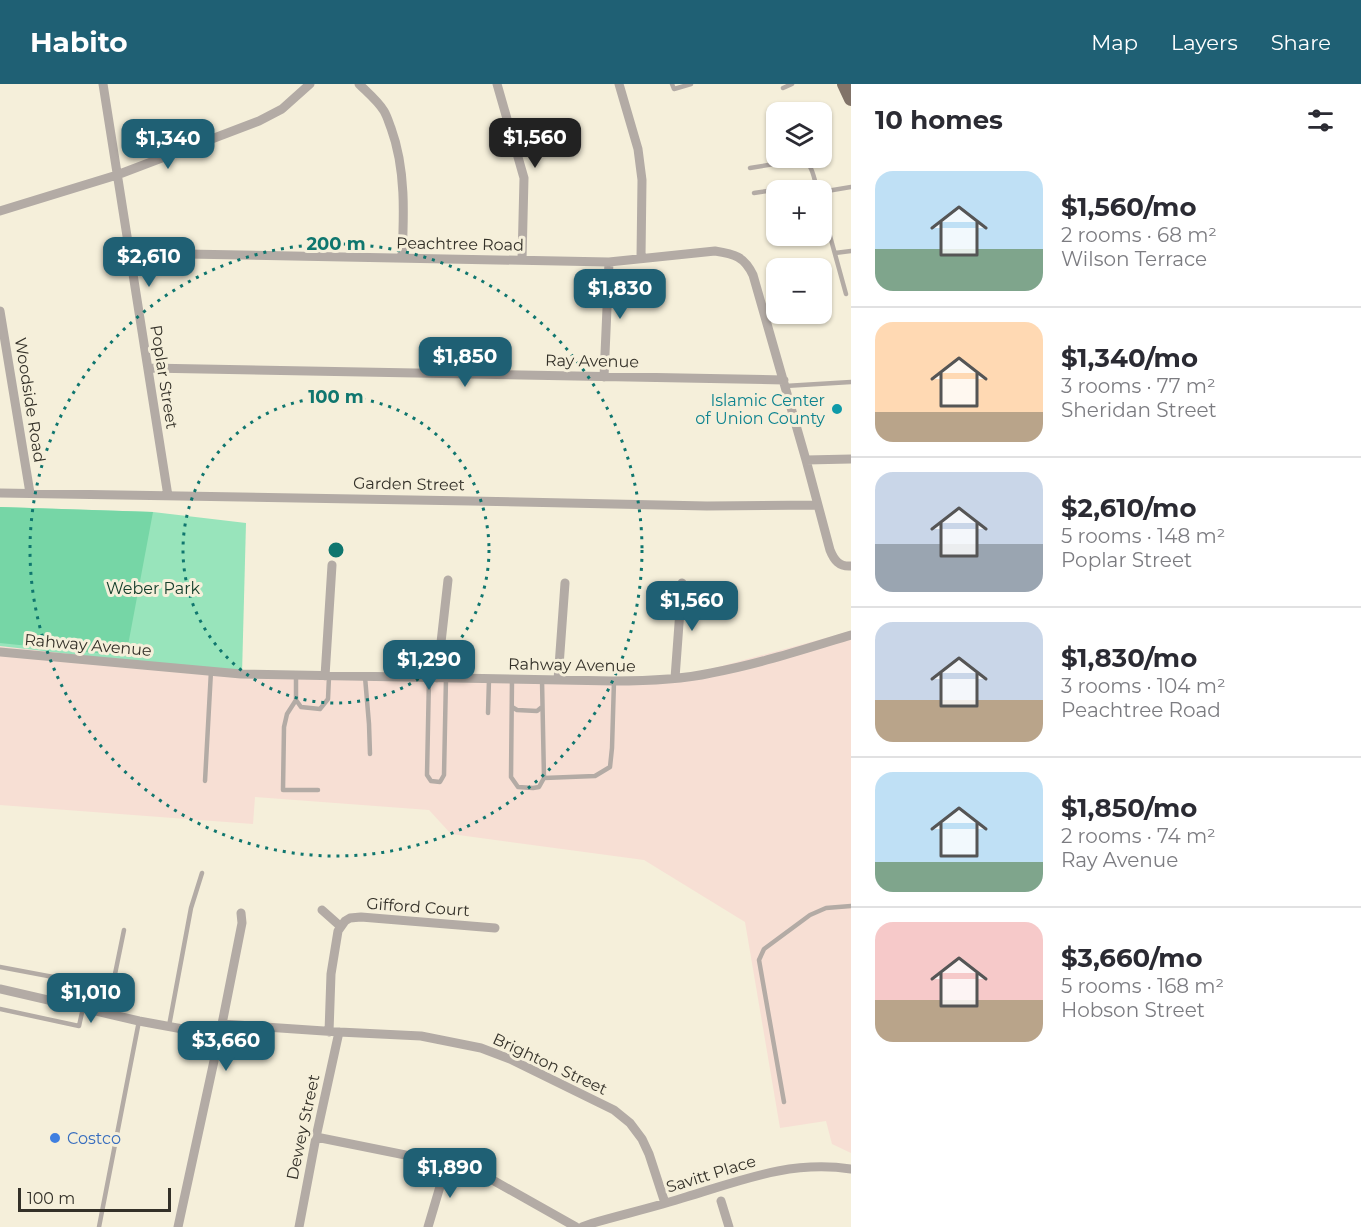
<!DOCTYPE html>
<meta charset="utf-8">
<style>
body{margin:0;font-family:Montserrat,sans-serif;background:#f7f7f7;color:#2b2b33;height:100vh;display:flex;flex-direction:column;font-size:22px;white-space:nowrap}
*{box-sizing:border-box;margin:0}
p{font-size:20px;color:#7c7c81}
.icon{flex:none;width:33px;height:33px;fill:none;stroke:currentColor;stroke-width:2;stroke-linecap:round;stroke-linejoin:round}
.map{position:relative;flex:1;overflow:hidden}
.sheet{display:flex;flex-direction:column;background:#fff;width:510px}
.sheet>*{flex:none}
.buttons{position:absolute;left:766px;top:18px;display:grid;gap:12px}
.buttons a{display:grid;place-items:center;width:66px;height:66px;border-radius:12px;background:#fff;box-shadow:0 2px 4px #0004;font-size:30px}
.scale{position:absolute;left:18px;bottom:15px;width:153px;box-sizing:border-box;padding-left:6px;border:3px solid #333028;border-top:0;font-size:16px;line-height:21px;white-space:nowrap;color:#333028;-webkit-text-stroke:4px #f5efda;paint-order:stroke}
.price{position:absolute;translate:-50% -51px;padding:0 14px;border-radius:12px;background:#1f6074;color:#fff;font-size:20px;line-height:39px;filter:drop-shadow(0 2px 3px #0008)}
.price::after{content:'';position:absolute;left:50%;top:36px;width:18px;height:14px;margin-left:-9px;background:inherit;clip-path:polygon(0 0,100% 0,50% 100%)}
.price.on{background:#222;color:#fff}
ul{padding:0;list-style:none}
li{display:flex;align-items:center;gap:18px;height:150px;padding:0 24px}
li+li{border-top:2px solid #e1e1e2}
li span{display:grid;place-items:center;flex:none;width:168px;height:120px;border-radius:18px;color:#555}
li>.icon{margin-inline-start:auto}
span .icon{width:72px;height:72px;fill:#fffc;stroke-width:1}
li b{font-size:26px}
h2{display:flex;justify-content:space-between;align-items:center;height:72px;padding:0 24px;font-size:26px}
header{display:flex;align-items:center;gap:36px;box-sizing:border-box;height:84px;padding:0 30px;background:#1f6074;color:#fff}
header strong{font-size:28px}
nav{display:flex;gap:33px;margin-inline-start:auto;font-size:21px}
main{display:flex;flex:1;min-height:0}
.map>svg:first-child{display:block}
.industrial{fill:#f7dfd4}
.green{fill:#98e4bb}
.forest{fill:#76d6a6}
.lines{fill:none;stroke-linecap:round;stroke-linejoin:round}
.service{stroke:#b3aba5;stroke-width:4.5}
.minor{stroke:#b3aba5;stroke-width:9}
.primary{stroke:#817368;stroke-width:14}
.ring{fill:none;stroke:#0f766e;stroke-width:3;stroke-dasharray:3 6}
.culture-dot{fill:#0f9aa8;stroke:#f5efda;stroke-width:2}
.shop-dot{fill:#3f7fe0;stroke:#f5efda;stroke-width:2}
.labels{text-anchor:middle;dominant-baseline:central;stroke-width:6;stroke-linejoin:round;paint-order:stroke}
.street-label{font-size:16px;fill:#333028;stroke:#f5efda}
.culture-label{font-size:16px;fill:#0d838f;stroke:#f5efda;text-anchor:end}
.park-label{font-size:16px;fill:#17402d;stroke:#f5efda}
.shop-label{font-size:16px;fill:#366cbe;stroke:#f5efda;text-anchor:start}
.centre{fill:#0f766e;stroke:#f5efda;stroke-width:3}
.ring-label{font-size:18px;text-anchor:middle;font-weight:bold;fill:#0f766e;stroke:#f5efda;stroke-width:6;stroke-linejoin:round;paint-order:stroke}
</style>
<header>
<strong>Habito</strong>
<nav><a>Map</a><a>Layers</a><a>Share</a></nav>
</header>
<main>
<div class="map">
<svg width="851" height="1143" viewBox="0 0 851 1143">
<rect width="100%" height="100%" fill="#f5efda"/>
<path class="industrial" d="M 851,547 L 851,1069 L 832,1060 L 826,1037 L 780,1044 L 745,838 L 644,776 L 451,750 L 429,726 L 255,713 L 253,740 L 0,721 L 0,559 L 242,590 L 663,598 Z"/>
<path class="green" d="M 0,423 L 153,428 L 246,439 L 242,590 L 0,562 Z"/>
<path class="forest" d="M 0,423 L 153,428 L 126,572 L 0,559 Z"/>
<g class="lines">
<path class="service" d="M 672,0 L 674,5 L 691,0
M 783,4 L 792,0
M 750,84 L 799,76 C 813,78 813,92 817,104
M 754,109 L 809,101 L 827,107 L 851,103
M 822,123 L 846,210
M 835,169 L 851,167
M 785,302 L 851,298
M 296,591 L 296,616 L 301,623 L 320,625 L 328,615 L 329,593
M 365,593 L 369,640 L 370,670
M 429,594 L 427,691 L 431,697 L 440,698 L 444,691 L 446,594
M 512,595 L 511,693 L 518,703 L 533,704 L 539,703 L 544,694 L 542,596
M 296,616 L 287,630 L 284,643 L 283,706 L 318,706
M 512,623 L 517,626 L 537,627 L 542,623
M 488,629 L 489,595
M 544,694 L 595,692 L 610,683 L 612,664 L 614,597
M 205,697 L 211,587
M 0,883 L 64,895 L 60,918
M 0,925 L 79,942 L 83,924
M 107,929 L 124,846
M 169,942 L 191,824 L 202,789
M 784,1018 L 759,876 L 764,865 L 810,831 L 826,824 L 851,822
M 99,1143 L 139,937"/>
<path class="minor" d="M 103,0 L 168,412
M 359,0 C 367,8 378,17 384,27 C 387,32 389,39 391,44 C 406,85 404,131 402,174
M 497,0 L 524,94 L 522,176
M 619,0 L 638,65 L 642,96 L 641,174
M 0,127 L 117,91 L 259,37 L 282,25 L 310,0
M 130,169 L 609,178 L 715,167 C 734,170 744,172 753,191 L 806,376 L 830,466 C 834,476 839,483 851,482
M 0,227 L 30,409
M 148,284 L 784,296
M 604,293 L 609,178
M 806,376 L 851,375
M 0,409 L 470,417 L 707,422 L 818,421
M 0,568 L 241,590 L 614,597 C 646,597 679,596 711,589 C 759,580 805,565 851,551
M 325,592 L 332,481
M 437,594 L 448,496
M 675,594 L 682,499
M 558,596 L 565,499
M 322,826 L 340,842
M 0,905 L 139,937 L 188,946
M 222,940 L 339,948 L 421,952 L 481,964 L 510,975 L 614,1026 L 630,1039 L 642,1055 L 649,1070 L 665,1119
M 329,948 L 331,890 L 338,847 L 345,837 L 350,834 L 361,833 L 495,844
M 316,1053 L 460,1082 L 489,1094 L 576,1143
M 721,1117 L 729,1143
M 178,1143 L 222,940 L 242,839 L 241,829
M 299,1143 L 316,1053 L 339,948
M 428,1143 L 447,1079
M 582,1143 L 593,1139 C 624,1130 655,1123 686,1113 C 742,1096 791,1076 851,1085"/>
<path class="primary" d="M 844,0 L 851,15"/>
</g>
<g class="ring">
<circle cx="336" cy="466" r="153"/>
<circle cx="336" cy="466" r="306"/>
</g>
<circle class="culture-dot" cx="837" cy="325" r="6"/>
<circle class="shop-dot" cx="55" cy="1054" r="6"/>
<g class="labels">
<g class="street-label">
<text transform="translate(460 160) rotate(1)">Peachtree Road</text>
<text transform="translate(592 277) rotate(1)">Ray Avenue</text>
<text transform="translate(164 293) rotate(81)">Poplar Street</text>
<text transform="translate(30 316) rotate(81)">Woodside Road</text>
<text transform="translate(409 400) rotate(1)">Garden Street</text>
<text transform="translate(88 561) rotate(5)">Rahway Avenue</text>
<text transform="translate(572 581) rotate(1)">Rahway Avenue</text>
<text transform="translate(418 823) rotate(4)">Gifford Court</text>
<text transform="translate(550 980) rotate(25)">Brighton Street</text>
<text transform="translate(303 1043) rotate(-78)">Dewey Street</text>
<text transform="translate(711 1090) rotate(-17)">Savitt Place</text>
</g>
<g class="culture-label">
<text x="825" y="316">Islamic Center<tspan x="825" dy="18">of Union County</tspan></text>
</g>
<g class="park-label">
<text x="153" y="504">Weber Park</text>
</g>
<g class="shop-label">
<text x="67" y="1054">Costco</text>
</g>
</g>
<circle cx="336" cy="466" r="9" class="centre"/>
<g class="ring-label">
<text x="336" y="166">200 m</text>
<text x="336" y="319">100 m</text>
</g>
</svg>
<div class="buttons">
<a><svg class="icon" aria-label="layers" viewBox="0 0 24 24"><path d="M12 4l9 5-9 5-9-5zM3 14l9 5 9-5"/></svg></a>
<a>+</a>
<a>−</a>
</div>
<div class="scale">100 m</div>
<b class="price on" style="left:535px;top:85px">$1,560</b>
<b class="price" style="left:168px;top:86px">$1,340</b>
<b class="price" style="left:149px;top:204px">$2,610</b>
<b class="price" style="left:620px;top:236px">$1,830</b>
<b class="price" style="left:465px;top:304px">$1,850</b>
<b class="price" style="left:692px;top:548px">$1,560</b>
<b class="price" style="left:429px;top:607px">$1,290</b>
<b class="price" style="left:91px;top:940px">$1,010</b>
<b class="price" style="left:226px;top:988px">$3,660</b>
<b class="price" style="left:450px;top:1115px">$1,890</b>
</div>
<section class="sheet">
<h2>10 homes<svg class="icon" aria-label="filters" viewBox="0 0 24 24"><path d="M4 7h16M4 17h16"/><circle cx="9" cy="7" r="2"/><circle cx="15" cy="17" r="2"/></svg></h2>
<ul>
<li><span style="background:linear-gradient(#bfe0f5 65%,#7fa58c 0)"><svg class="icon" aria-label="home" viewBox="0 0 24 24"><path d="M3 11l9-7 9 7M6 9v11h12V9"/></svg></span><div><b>$1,560/mo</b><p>2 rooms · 68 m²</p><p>Wilson Terrace</p></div></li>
<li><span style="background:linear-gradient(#ffd9b3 75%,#b9a48a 0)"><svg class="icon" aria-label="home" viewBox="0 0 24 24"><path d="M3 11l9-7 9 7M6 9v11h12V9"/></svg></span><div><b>$1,340/mo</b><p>3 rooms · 77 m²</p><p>Sheridan Street</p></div></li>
<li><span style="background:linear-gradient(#c9d6e8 60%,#9aa5b1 0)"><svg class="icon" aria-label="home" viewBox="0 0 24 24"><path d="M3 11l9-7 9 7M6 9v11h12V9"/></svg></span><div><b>$2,610/mo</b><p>5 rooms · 148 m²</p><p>Poplar Street</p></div></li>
<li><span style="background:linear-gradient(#c9d6e8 65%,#b9a48a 0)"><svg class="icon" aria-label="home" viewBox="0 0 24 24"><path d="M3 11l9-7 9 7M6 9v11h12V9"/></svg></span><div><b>$1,830/mo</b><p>3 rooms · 104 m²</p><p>Peachtree Road</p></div></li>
<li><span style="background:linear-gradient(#bfe0f5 75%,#7fa58c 0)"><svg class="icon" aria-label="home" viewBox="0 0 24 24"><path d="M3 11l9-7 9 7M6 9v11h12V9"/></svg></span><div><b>$1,850/mo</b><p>2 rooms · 74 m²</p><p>Ray Avenue</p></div></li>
<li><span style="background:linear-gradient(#f6c9c9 65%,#b9a48a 0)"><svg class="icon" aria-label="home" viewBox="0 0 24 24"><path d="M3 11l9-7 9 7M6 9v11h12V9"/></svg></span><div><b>$3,660/mo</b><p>5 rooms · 168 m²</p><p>Hobson Street</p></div></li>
</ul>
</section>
</main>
